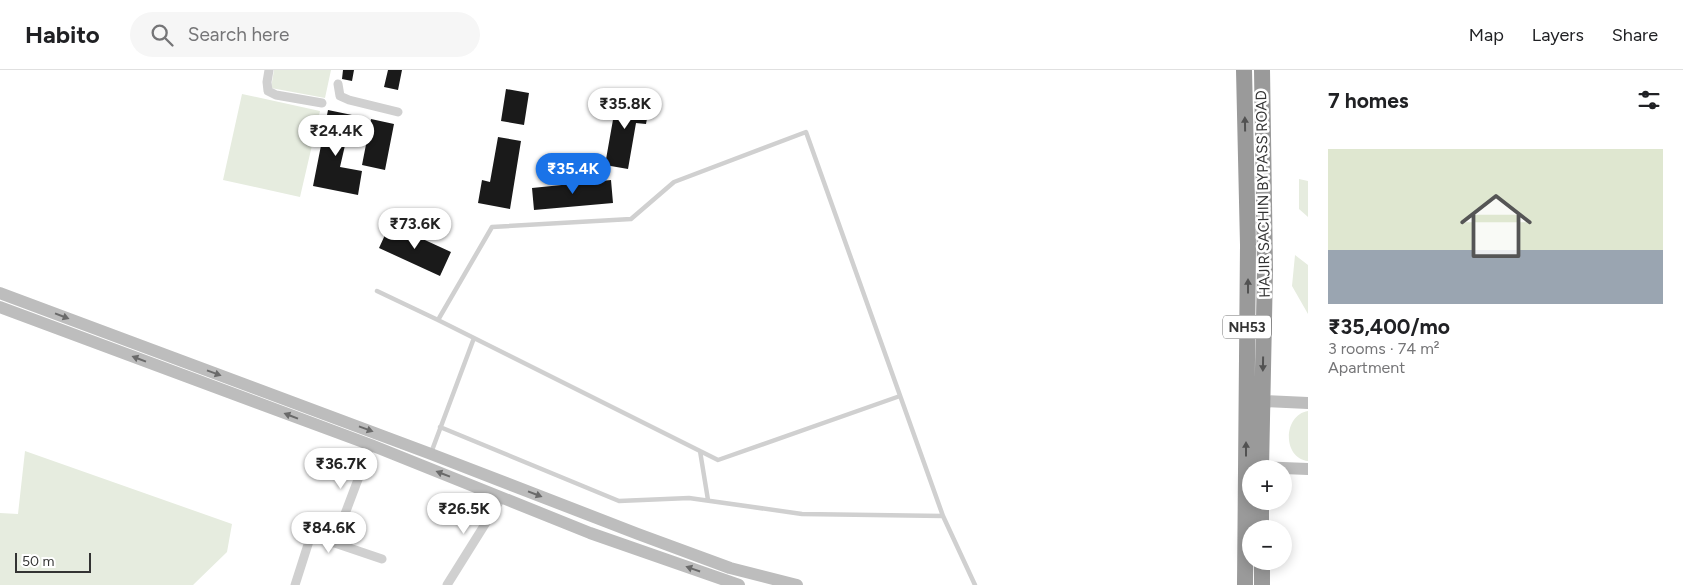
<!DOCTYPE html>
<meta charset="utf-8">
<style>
body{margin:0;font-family:Figtree,sans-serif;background:#f6f6f6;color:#202124;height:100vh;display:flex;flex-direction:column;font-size:19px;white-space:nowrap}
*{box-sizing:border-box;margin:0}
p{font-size:16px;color:#757577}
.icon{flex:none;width:28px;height:28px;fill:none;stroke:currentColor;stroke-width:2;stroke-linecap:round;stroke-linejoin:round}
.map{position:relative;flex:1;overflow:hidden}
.details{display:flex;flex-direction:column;background:#fff;width:375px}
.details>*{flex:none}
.fabs{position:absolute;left:1242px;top:390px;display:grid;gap:10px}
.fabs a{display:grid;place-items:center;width:50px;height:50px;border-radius:50%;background:#fff;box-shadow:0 2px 12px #0003;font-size:25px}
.scale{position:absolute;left:15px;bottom:12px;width:76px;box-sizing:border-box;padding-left:5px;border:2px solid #333;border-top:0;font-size:14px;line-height:18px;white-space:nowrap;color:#333;-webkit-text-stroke:4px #fff;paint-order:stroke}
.price{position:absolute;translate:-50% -42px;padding:0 11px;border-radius:18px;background:#fff;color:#222;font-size:16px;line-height:32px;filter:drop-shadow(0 1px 2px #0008)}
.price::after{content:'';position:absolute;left:50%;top:30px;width:15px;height:11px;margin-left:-8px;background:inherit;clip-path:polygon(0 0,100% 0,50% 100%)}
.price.selected{background:#1a73e8;color:#fff}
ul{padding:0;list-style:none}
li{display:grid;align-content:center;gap:10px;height:265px;padding:0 20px}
li span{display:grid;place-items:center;height:155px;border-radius:0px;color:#555}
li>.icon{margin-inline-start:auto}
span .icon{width:90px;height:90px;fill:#fffc;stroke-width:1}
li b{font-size:21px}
h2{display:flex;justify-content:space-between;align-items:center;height:60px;padding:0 20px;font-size:21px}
header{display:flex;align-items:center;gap:30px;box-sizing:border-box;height:70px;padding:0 25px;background:#fff;border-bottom:1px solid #e0e0e0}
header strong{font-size:24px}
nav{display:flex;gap:28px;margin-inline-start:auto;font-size:18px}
.search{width:350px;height:45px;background:#f6f6f6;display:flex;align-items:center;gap:12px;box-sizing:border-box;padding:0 18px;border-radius:28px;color:#757577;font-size:19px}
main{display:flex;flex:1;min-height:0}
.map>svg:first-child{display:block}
.green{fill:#e6ecdf}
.building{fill:#1a1a1a}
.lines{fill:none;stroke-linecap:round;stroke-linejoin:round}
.lane{stroke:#d0d0d0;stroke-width:4.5}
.street{stroke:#d0d0d0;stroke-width:9}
.secondary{stroke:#bdbdbd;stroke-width:12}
.highway{stroke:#9a9a9a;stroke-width:16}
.oneway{fill:#525252}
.oneway2{fill:#6a6a6a}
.labels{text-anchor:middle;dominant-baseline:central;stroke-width:5;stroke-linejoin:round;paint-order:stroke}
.shield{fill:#fff;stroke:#707070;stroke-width:1}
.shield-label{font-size:14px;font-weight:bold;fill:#333}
.street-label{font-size:15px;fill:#333;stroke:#fff}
</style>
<header>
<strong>Habito</strong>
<div class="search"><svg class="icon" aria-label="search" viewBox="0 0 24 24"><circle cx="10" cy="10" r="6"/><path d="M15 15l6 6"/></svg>Search here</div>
<nav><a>Map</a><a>Layers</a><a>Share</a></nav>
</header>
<main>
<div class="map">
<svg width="1308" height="515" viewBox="0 0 1308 515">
<rect width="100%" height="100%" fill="#fff"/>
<path class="green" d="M 274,0 L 331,0 L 325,28 L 271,18 Z
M 242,24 L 320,41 L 300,127 L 223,110 Z
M 1299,109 L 1308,111 L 1308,147 L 1299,139 Z
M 1295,185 L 1308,195 L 1308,244 L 1292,216 Z
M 1308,341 L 1308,391 C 1282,388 1283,345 1308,341 Z
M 25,381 L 232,454 L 227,482 L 193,515 L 0,515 L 0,443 L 18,444 Z"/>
<path class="building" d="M 343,0 L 354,0 L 352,11 L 342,9 Z
M 388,0 L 402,0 L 398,20 L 384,17 Z
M 506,19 L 529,23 L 524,55 L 501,51 Z
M 617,27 L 650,32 L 646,54 L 636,53 L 628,99 L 605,95 Z
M 328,40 L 352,45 L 340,97 L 362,101 L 358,125 L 313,116 Z
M 371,49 L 394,54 L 385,100 L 362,95 Z
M 498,67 L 521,71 L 510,139 L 478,133 L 482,110 L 490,112 Z
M 611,110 L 613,133 L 534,140 L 532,118 Z
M 390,154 L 451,182 L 440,206 L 379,178 Z"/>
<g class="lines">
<path class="lane" d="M 377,221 L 438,250 L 718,390 L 900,326
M 438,250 L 492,157 L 631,149 L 674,112 L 806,62 L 943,446 L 975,515
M 440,357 L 619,431 L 689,428 L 802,444 L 943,446
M 700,381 L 708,430
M 431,383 L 474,268"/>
<path class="street" d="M 269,0 L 267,12 L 268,21 L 276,25 L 322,33
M 338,14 L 340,26 L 349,30 L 398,42
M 334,473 L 371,375
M 295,515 L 311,465 L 382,489
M 447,515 L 502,427"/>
<path class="secondary" d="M 0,223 L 431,384 L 638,464 L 730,498 L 797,515
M 0,237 L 371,375 L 590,463 L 739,515
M 1262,331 L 1308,333
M 1261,397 L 1308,399"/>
<path class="highway" d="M 1244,0 L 1248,175 L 1245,515
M 1261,399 L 1265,199 L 1262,0
M 1261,431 L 1261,459
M 1262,491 L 1262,515"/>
</g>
<defs><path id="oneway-solid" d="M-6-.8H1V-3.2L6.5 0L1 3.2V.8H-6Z" transform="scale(1.25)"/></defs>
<g class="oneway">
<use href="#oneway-solid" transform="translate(1245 54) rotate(-91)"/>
<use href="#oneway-solid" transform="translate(1248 216) rotate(-90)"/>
<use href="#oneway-solid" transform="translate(1263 294) rotate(91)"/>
<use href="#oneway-solid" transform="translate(1246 379) rotate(-90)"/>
</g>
<g class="oneway2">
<use href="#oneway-solid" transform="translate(62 246) rotate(21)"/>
<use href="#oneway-solid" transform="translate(139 289) rotate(-159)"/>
<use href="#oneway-solid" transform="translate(214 303) rotate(20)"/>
<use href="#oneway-solid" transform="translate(291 346) rotate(-159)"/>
<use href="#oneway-solid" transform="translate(366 359) rotate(20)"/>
<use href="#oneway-solid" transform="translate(443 404) rotate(-159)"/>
<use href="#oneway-solid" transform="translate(535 424) rotate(21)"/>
<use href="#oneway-solid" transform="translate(693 499) rotate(-161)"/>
</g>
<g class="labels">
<rect class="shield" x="1223" y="245.5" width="48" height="23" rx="4"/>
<g class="shield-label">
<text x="1247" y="257">NH53</text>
</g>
<g class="street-label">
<text transform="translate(1263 124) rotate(-91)">HAJIR SACHIN BYPASS ROAD</text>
</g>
</g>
</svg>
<div class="fabs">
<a>+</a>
<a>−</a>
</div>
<div class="scale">50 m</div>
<b class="price" style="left:625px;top:60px">₹35.8K</b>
<b class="price" style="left:336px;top:87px">₹24.4K</b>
<b class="price selected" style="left:573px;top:125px">₹35.4K</b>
<b class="price" style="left:415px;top:180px">₹73.6K</b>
<b class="price" style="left:341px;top:420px">₹36.7K</b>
<b class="price" style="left:464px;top:465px">₹26.5K</b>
<b class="price" style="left:329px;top:484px">₹84.6K</b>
</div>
<section class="details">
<h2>7 homes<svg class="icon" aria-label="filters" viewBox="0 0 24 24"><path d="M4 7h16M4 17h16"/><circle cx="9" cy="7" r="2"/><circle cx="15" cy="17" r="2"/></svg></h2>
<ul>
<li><span style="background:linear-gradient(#dfe7d0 65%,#9aa5b1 0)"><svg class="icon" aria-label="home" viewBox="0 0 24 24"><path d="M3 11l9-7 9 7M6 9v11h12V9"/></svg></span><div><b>₹35,400/mo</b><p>3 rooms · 74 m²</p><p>Apartment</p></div></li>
</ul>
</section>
</main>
